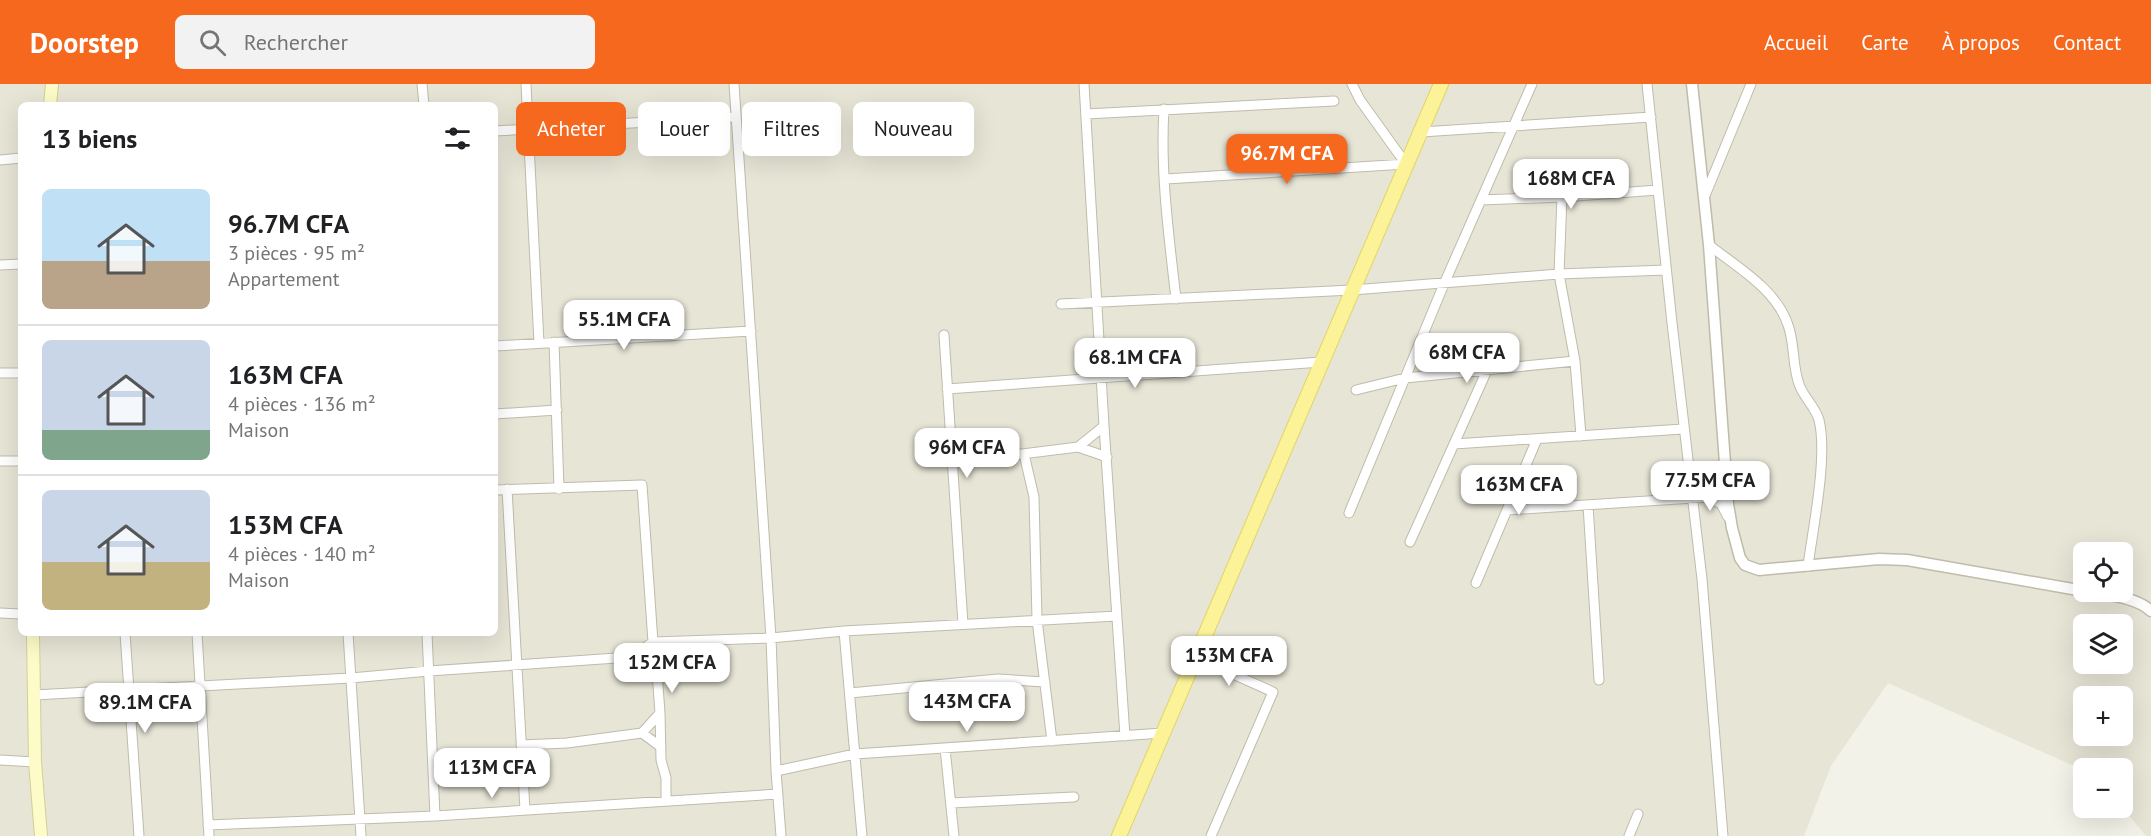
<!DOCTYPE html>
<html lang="fr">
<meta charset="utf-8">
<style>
body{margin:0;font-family:"PT Sans",sans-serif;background:#f2f2f2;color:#202124;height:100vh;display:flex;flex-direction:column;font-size:22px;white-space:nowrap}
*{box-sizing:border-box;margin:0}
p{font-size:20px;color:#757577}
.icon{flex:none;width:33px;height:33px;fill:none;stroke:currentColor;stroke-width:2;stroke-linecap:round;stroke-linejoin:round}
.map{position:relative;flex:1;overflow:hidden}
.side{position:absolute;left:18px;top:18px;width:480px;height:534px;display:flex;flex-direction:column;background:#fff;border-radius:9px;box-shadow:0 6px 24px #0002}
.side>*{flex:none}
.top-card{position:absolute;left:516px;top:18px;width:570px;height:54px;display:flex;gap:12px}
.controls{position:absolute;left:2073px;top:458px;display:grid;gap:12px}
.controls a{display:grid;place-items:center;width:60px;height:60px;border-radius:9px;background:#fff;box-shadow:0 6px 24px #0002;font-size:30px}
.price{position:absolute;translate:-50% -51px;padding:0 14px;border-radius:12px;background:#fff;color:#222;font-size:20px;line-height:39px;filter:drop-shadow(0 2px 3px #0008)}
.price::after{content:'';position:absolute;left:50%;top:36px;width:18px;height:14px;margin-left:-9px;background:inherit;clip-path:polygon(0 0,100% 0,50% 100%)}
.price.on{background:#f5681e;color:#fff}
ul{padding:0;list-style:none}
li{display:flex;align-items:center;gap:18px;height:150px;padding:0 24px}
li+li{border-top:2px solid #e0e0e0}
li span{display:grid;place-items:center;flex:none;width:168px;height:120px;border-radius:9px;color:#555}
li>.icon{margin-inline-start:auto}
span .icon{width:72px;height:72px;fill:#fffc;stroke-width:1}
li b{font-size:26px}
h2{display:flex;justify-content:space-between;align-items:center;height:72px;padding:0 24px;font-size:26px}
.pill{padding:0 21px;border-radius:9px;background:#fff;box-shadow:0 6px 24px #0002;font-size:21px;line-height:54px}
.pill.on{background:#f5681e;color:#fff}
header{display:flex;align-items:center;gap:36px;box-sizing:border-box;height:84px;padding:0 30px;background:#f5681e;color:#fff}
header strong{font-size:28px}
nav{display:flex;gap:33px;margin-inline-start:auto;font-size:21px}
.search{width:420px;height:54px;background:#f2f2f2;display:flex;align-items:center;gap:15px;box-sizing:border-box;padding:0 21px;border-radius:9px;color:#757577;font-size:22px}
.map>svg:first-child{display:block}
.residential{fill:#e7e5d6;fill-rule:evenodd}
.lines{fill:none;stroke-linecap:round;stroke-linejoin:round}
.minor-casing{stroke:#bfbcaa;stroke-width:11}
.tertiary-casing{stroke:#bfbcaa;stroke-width:13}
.secondary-casing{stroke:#d2ce99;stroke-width:14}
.primary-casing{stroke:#e1d468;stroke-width:16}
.minor{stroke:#fff;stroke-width:9}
.tertiary{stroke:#fff;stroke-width:10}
.secondary{stroke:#fdfbc8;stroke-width:12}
.primary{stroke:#fcf399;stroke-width:14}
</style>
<header>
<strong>Doorstep</strong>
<div class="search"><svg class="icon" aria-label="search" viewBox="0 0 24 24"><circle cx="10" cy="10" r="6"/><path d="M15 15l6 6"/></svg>Rechercher</div>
<nav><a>Accueil</a><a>Carte</a><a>À propos</a><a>Contact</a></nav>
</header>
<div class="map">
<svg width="2151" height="752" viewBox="0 0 2151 752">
<rect width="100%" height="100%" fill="#f3f2e8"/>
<path class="residential" d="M 0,0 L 2151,0 L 2151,752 L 2146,752 L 2122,723 L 2122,684 L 2084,684 L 2083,686 L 1888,599 L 1831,682 L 1804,752 L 0,752 ZM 21,21 L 495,21 L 495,549 L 21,549 ZM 2084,468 L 2122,468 L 2122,507 L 2084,507 ZM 2084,540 L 2122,540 L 2122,579 L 2084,579 ZM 2084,612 L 2122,612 L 2122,651 L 2084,651 Z"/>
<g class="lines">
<defs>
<path id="minor" d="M 422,0 L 424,21
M 526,0 L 539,259
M 734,0 L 771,554 L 776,687 L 781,752
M 1084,0 L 1104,342 L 1125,652
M 1352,0 L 1360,16 L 1406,80
M 1647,0 L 1672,239 L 1702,495 L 1723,752
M 1164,25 C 1160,88 1169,153 1176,215
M 1086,30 L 1334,17
M 495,47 L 734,33
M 1421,48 L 1651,33
M 0,76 L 21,74
M 1166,95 L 1406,80
M 1562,113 L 1559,190 L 1575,277 L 1581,352
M 1704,114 L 1751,0
M 1481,116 L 1562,113 L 1658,106
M 1709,161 C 1737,183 1776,205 1788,241 C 1795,260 1792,281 1799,300 C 1803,313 1815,322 1819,336 C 1828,373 1813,443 1808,482
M 0,181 L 21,180
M 1061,220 L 1352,206 L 1559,190 L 1666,186
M 944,251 L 963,540
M 554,258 L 559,405
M 495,262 L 751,247
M 0,289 L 21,289
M 947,305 L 1321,278
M 1356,306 L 1405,294 L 1575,277
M 495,330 L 557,326
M 1454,360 L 1683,345
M 1078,363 L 1104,342
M 1024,370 L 1034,413 L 1037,536 L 1052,657
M 952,376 L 998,373 L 1078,363 L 1107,373
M 0,377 L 21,377
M 507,405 L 525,726
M 495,406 L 642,401 L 653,558
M 1696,412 L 1709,404 L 1725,376
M 1588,421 L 1599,596
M 1507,426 L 1709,413 L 1721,420 L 1728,433
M 1349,429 L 1444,200 L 1532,0
M 1410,458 L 1488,284
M 1476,499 L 1537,355
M 0,529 L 21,530
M 844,547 L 862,752
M 125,549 L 139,752
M 197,549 L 209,752
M 348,549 L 361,752
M 427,549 L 435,732
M 1195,573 L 1273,608 L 1211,752
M 850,609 L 998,595 L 1045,598
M 34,611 L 351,594 L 429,587 L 631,573 L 653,558 L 771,554 L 844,547 L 1117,532
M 660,629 L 661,676 L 666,694 L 666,717
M 642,649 L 661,663
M 521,661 L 567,659 L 642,649 L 660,629 L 657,588 L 648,562
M 945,664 L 954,752
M 0,676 L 35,678
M 776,687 L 855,670 L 1163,649
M 951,719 L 1074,713
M 208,741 L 435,732 L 778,710
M 1629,752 L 1638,730"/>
<path id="tertiary" d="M 1692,0 L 1709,161 L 1728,420 L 1732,444 L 1740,474 L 1745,481 L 1759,486 L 1879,475 L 1907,476 L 2084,507
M 2084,507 C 2104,511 2135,512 2151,527"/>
<path id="secondary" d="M 50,21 L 52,0
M 33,549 L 35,678 L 41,752"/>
<path id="primary" d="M 1119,752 L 1441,0"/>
</defs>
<use href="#minor" class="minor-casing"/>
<use href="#tertiary" class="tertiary-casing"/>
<use href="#secondary" class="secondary-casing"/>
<use href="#primary" class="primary-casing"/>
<use href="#minor" class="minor"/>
<use href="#tertiary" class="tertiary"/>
<use href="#secondary" class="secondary"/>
<use href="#primary" class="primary"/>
</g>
</svg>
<div class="controls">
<a><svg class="icon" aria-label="locate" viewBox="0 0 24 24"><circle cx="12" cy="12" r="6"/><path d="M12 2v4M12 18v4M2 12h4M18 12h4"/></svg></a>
<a><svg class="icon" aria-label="layers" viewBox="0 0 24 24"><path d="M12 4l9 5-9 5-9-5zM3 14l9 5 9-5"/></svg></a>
<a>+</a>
<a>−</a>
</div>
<b class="price on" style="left:1287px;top:101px">96.7M CFA</b>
<b class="price" style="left:1571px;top:126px">168M CFA</b>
<b class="price" style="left:624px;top:267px">55.1M CFA</b>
<b class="price" style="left:1467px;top:300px">68M CFA</b>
<b class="price" style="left:1135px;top:305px">68.1M CFA</b>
<b class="price" style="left:967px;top:395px">96M CFA</b>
<b class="price" style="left:1710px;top:428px">77.5M CFA</b>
<b class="price" style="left:1519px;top:432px">163M CFA</b>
<b class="price" style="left:1229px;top:603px">153M CFA</b>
<b class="price" style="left:672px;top:610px">152M CFA</b>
<b class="price" style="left:967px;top:649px">143M CFA</b>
<b class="price" style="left:145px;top:650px">89.1M CFA</b>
<b class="price" style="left:492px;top:715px">113M CFA</b>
<div class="top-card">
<a class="pill on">Acheter</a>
<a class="pill">Louer</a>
<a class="pill">Filtres</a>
<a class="pill">Nouveau</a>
</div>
<section class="side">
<h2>13 biens<svg class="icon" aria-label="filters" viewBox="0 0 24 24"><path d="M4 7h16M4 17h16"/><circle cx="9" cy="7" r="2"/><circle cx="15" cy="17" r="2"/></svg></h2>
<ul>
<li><span style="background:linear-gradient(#bfe0f5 60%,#b9a48a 0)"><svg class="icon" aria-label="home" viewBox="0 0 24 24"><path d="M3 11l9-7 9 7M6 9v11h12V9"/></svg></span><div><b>96.7M CFA</b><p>3 pièces · 95 m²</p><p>Appartement</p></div></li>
<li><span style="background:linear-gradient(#c9d6e8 75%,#7fa58c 0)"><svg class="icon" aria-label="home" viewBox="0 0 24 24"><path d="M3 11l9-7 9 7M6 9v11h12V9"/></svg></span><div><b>163M CFA</b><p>4 pièces · 136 m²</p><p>Maison</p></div></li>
<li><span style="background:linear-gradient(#c9d6e8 60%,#c2b280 0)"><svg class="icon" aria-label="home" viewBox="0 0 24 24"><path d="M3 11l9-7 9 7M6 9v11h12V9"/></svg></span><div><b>153M CFA</b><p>4 pièces · 140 m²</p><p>Maison</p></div></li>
</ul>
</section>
</div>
